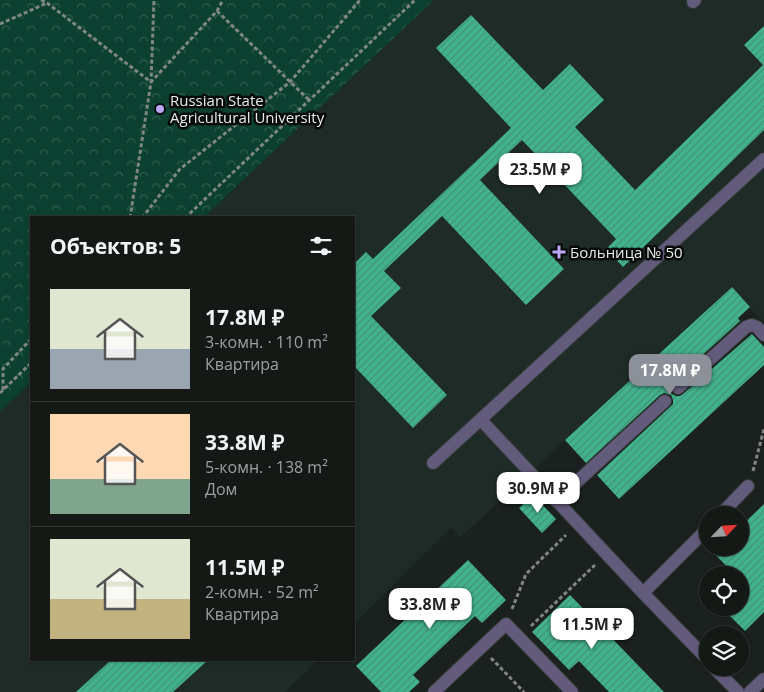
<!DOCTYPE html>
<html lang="ru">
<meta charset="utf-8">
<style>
body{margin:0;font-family:"Open Sans",sans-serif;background:#212623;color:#f1f3f6;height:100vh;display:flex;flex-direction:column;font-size:19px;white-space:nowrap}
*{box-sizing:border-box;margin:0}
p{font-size:16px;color:#9da0a1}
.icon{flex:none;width:28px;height:28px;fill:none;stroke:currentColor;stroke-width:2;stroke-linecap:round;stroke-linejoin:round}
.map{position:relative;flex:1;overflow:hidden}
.panel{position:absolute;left:30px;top:216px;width:325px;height:445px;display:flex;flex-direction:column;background:#141916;border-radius:0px;box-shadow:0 1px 4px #0004,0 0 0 1px #333835}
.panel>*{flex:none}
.needle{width:32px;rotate:65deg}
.tools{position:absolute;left:699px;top:506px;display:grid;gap:10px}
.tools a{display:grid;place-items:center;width:50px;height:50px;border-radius:50%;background:#141916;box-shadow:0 1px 4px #0004,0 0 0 1px #333835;font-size:25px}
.price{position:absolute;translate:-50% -42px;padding:0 11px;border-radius:10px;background:#fff;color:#222;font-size:16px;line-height:32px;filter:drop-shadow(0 1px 2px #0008)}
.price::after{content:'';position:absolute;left:50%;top:30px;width:15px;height:11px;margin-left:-8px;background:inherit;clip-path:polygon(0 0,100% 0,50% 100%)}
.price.selected{background:#8c9099;color:#fff}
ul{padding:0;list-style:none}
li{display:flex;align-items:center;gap:15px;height:125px;padding:0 20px}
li+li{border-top:1px solid #333835}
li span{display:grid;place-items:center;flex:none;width:140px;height:100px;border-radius:0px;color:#555}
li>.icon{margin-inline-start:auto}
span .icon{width:60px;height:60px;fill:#fffc;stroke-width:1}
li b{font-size:21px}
h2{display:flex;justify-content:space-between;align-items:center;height:60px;padding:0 20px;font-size:21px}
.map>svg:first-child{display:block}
.built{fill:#1e2b26}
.park{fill:url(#park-crowns)}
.building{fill:url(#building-hatch)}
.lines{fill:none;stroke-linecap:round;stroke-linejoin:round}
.minor-casing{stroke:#373d3a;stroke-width:14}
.path{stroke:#808684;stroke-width:3;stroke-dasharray:4 2.5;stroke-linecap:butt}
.minor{stroke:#635b7c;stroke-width:12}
.poi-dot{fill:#bca9f5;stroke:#070a09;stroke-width:2}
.labels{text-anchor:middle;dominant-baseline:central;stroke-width:5;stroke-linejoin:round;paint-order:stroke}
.poi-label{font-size:15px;fill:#e6ebe9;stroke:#070a09;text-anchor:start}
</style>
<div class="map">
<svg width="764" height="692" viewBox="0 0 764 692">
<defs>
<pattern id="park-crowns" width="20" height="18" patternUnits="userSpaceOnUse" patternTransform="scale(1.25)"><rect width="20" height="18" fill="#0c4131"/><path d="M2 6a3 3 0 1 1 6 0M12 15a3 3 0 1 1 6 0" fill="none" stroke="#2f5d4f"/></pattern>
<pattern id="building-hatch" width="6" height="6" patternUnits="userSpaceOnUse" patternTransform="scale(1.25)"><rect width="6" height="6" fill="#42b28e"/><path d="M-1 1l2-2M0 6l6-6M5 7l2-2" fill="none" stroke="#439278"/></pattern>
</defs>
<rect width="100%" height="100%" fill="#1a211e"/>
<path class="built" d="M 0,0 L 764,0 L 764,323 L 731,287 L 565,440 L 460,538 L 451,528 L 354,624 L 354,218 L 31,218 L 31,660 L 318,660 L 285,692 L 0,692 Z"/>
<path class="park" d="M 0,0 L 434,0 L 204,217 L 31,218 L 31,382 L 0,412 Z"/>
<path class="building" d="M 471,15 L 543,90 L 570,64 L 604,100 L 575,127 L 635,190 L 763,65 L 744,45 L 764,26 L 764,130 L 623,267 L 606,249 L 616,239 L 522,140 L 480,180 L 564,269 L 526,305 L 442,216 L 384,271 L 401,288 L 371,316 L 447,395 L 413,428 L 354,366 L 354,264 L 366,252 L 373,259 L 511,128 L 436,48 Z
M 732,287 L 750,307 L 738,318 L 740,321 L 673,382 L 670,386 L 670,390 L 672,394 L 676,396 L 680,396 L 683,394 L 752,334 L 764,347 L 764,365 L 619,499 L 597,475 L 670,407 L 673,404 L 673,400 L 671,395 L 664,393 L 660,395 L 586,463 L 565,440 Z
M 533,495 L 556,519 L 542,533 L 519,508 Z
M 764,504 L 764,612 L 745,631 L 722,608 L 740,608 L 740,575 L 735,575 L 709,548 L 740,548 L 740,527 Z
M 468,560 L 506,600 L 482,623 L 475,616 L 413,675 L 420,682 L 409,692 L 381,692 L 356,666 Z
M 570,595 L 664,692 L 609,692 L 579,661 L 569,670 L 532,632 Z
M 111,660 L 208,660 L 173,692 L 76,692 Z"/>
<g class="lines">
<defs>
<path id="minor" d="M 693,2 L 695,0
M 678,388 L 746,327 L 752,325 L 757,327 L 764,335
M 481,420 L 643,593 L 708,660
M 433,463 L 764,159
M 556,501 L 665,401
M 720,515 L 748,486
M 643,593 L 708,528
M 714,668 L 738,692
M 434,692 L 506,624 L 572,692
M 750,692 L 764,679"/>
</defs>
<use href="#minor" class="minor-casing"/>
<path class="path" d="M 41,0 L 47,3 L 151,82 L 217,11 L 223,0
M 217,11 L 309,100
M 0,24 L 47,3
M 130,218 L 151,82 L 154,0
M 142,218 L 180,169 L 290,82 L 360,0
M 185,218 L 415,0
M 3,390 L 3,369 L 31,339
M 0,393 L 31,363
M 753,471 L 764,429
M 512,609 L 526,574 L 566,535
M 531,626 L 595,565
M 491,658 L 524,692"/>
<use href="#minor" class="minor"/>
</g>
<g class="poi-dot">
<circle cx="160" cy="109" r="5"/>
<path d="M556.5 244.5h5v5h5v5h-5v5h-5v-5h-5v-5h5z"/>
</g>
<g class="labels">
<g class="poi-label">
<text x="170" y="100">Russian State<tspan x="170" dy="17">Agricultural University</tspan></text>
<text x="570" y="252">Больница № 50</text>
</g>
</g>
</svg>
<div class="tools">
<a><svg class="needle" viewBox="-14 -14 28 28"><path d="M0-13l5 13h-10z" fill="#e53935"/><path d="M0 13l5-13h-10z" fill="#9da0a1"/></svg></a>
<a><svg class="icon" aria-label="locate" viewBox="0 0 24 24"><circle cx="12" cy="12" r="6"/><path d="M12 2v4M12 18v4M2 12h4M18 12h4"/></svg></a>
<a><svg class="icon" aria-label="layers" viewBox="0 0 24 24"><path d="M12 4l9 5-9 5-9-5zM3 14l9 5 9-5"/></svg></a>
</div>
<b class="price" style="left:540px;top:195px">23.5M ₽</b>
<b class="price selected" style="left:670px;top:396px">17.8M ₽</b>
<b class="price" style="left:538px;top:514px">30.9M ₽</b>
<b class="price" style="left:430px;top:630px">33.8M ₽</b>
<b class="price" style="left:592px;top:650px">11.5M ₽</b>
<section class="panel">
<h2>Объектов: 5<svg class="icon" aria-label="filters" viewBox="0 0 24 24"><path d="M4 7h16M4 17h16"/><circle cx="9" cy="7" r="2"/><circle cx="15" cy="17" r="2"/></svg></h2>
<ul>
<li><span style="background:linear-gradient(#dfe7d0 60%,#9aa5b1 0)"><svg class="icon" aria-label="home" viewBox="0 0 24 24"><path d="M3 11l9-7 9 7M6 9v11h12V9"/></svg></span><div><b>17.8M ₽</b><p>3-комн. · 110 m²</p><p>Квартира</p></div></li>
<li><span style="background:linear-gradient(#ffd9b3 65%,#7fa58c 0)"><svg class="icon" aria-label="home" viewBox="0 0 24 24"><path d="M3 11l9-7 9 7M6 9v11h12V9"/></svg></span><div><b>33.8M ₽</b><p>5-комн. · 138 m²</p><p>Дом</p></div></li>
<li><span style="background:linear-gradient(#dfe7d0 60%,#c2b280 0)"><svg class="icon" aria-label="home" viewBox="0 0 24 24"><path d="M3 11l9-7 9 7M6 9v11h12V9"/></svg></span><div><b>11.5M ₽</b><p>2-комн. · 52 m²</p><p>Квартира</p></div></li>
</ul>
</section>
</div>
